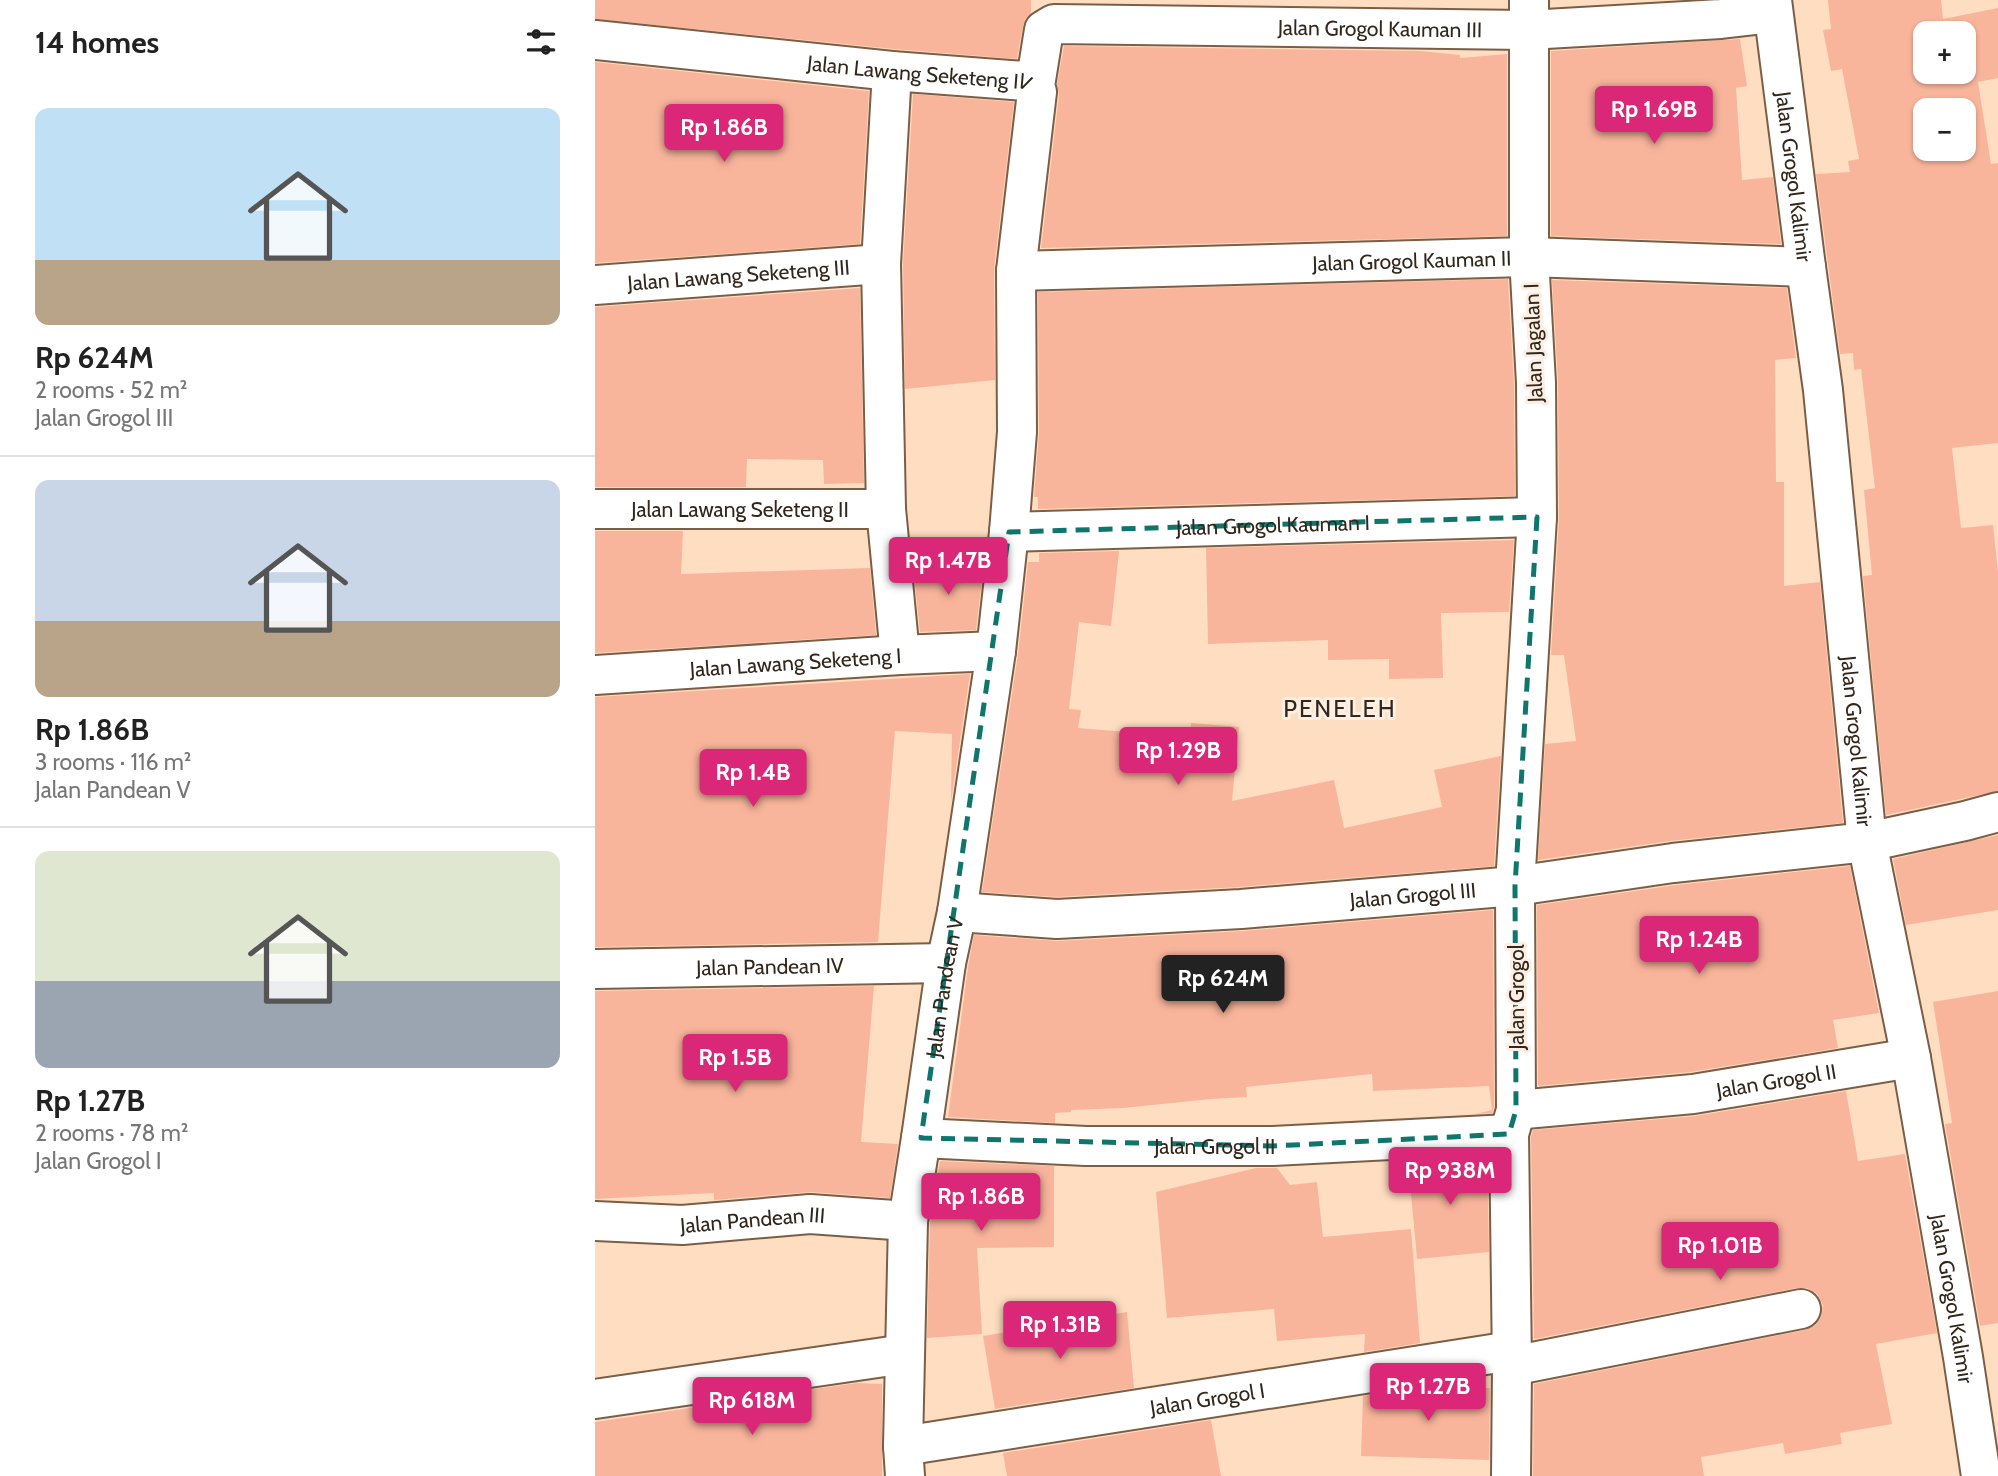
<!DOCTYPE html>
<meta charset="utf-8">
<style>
body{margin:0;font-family:Cabin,sans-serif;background:#f2f2f2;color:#222;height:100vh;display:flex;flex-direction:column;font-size:26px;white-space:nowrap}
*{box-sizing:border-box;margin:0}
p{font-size:23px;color:#767676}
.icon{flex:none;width:38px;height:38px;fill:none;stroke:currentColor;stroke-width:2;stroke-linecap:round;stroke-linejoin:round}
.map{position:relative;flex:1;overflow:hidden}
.sheet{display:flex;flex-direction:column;background:#fff;width:595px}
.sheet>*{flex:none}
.buttons{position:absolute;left:1318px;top:21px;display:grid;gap:14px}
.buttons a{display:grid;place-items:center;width:63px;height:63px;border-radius:14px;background:#fff;box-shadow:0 2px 5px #0004;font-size:35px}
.price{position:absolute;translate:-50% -60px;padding:0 16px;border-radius:7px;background:#db2777;color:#fff;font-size:23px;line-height:46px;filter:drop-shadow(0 2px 4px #0008)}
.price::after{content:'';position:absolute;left:50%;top:42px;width:21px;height:16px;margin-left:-10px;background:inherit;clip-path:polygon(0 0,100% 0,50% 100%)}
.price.on{background:#222;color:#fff}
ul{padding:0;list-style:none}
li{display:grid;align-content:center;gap:14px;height:371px;padding:0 35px}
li+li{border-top:2px solid #e0e0e0}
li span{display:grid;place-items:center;height:217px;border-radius:14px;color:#555}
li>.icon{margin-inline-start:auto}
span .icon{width:126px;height:126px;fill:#fffc;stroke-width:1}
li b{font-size:30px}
h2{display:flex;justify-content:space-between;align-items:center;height:84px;padding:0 35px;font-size:30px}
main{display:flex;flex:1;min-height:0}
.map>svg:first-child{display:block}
.building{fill:#f9b59c;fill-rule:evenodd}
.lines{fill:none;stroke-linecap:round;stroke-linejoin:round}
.minor-casing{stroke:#7b5e46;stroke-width:42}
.minor{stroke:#fff;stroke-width:38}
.marked{fill:none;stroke:#0f766e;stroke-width:5;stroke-dasharray:14 9;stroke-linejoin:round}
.labels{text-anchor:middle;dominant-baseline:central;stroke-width:6;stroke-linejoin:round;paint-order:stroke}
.street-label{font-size:21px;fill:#33271c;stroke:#fceee3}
.quarter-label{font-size:24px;letter-spacing:2px;fill:#33271c;stroke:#fceee3}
</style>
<main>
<section class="sheet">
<h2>14 homes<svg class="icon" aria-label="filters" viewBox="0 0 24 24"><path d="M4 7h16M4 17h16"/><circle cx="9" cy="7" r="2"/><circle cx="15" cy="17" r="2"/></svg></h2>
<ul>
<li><span style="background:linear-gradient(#bfe0f5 70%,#b9a48a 0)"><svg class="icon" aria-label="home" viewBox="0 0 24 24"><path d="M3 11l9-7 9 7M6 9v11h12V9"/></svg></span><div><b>Rp 624M</b><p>2 rooms · 52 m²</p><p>Jalan Grogol III</p></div></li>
<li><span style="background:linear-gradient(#c9d6e8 65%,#b9a48a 0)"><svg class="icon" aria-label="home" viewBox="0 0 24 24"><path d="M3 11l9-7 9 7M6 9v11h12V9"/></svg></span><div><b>Rp 1.86B</b><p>3 rooms · 116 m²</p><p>Jalan Pandean V</p></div></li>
<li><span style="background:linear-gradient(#dfe7d0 60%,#9aa5b1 0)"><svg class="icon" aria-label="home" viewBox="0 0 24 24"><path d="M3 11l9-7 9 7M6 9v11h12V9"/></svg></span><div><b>Rp 1.27B</b><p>2 rooms · 78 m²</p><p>Jalan Grogol I</p></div></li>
</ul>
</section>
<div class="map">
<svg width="1403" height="1476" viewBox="0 0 1403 1476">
<rect width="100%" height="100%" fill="#ffddc1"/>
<path class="building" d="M 0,0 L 436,0 L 436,13 L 431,18 L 428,26 L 422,59 L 299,49 L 0,19 Z
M 1233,0 L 1346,0 L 1348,19 L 1403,8 L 1403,78 L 1383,82 L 1396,164 L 1403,163 L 1403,443 L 1357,448 L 1366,528 L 1398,525 L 1403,572 L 1403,791 L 1291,815 L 1268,576 L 1277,575 L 1269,490 L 1280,488 L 1266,369 L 1259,370 L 1258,353 L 1245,354 L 1221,174 L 1255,172 L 1253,161 L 1264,159 L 1247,69 L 1236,71 L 1228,30 L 1236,29 ZM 1330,33 L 1368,33 L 1368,72 L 1330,72 ZM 1330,110 L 1368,110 L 1368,149 L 1330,149 Z
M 1145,39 L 1152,86 L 1141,88 L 1147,180 L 1178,177 L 1186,244 L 956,236 L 956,51 Z
M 469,46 L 826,51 L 865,55 L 865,58 L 912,54 L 912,236 L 446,248 L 464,95 L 462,84 Z
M 0,62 L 274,91 L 265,244 L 0,263 Z
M 318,94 L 419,102 L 399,269 L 400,380 L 310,389 L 308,264 Z
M 913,279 L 919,384 L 920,496 L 443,509 L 443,497 L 439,497 L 444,432 L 443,292 Z
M 957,280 L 1192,288 L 1201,358 L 1180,360 L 1181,482 L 1189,482 L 1189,586 L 1225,582 L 1248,823 L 1075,841 L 943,860 L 950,744 L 981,741 L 969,655 L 956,655 L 964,517 L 963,382 Z
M 265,288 L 269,483 L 229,484 L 228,460 L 152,459 L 151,487 L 0,487 L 0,307 Z
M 0,531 L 88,531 L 86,574 L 275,568 L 281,635 L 0,653 Z
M 919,540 L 914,612 L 846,613 L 848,678 L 794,679 L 794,659 L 733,660 L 733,640 L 613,644 L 611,548 Z
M 524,551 L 516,626 L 484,622 L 474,709 L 486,710 L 483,728 L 595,737 L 596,723 L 644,727 L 637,801 L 739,780 L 749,828 L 847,807 L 839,770 L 906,756 L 899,866 L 644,887 L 462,897 L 387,892 L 423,654 L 433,562 L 444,562 L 444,553 Z
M 389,564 L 381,630 L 325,632 L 318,566 Z
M 375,674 L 356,802 L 357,734 L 300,731 L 283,942 L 0,947 L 0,697 Z
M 1403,835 L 1403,910 L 1311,925 L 1298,859 Z
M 1255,866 L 1284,1013 L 1238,1020 L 1243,1048 L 1095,1072 L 943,1086 L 942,905 L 1081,885 Z
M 898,910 L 899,1107 L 897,1113 L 881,1114 L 897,1110 L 894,1086 L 778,1091 L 777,1074 L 651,1087 L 652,1097 L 616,1099 L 528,1108 L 476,1110 L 476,1112 L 460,1113 L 460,1123 L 353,1117 L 373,967 L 379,935 L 463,941 L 648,931 Z
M 279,986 L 266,1142 L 303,1144 L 295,1198 L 216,1192 L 119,1200 L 119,1193 L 0,1199 L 0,991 Z
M 1403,991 L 1403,1323 L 1385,1326 L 1350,1124 L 1357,1123 L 1338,1002 Z
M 1251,1091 L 1263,1161 L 1310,1154 L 1342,1333 L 1281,1344 L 1297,1424 L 1245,1433 L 1247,1444 L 1190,1454 L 1188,1443 L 1106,1457 L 1109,1476 L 938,1476 L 939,1384 L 1210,1330 L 1221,1325 L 1226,1317 L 1228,1305 L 1222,1294 L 1212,1288 L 1202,1288 L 939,1339 L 936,1137 L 938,1130 L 1100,1116 Z
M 892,1157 L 894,1252 L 822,1259 L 813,1161 Z
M 345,1161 L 459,1166 L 459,1247 L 382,1248 L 387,1334 L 332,1338 L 335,1223 Z
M 661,1168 L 682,1168 L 695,1185 L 722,1182 L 728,1237 L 816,1229 L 825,1343 L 769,1352 L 770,1334 L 682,1341 L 679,1309 L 572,1318 L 561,1192 Z
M 532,1312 L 539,1388 L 400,1409 L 388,1336 Z
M 262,1383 L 287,1384 L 287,1476 L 0,1476 L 0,1422 L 182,1395 L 198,1395 L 199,1392 Z
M 831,1386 L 895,1388 L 894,1460 L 766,1456 L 768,1396 Z
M 616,1420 L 626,1476 L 412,1476 L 408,1453 Z"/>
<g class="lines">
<defs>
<g id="minor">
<path id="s1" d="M 1177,0 L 1211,267 L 1228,390 L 1272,842 L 1316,1058 L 1368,1357 L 1386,1476"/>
<path id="s2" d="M 0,40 L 297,71 L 429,81 L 440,86"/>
<path d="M 297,71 L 286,264 L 291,509 L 305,655"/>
<path id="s3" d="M 421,271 L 934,257 L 1211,267"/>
<path id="s4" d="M 0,285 L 286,264"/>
<path id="s5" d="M 0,509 L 291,509"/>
<path id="s6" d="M 414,532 L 942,517"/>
<path id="s7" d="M 0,675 L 305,655 L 401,651"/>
<path id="s8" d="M 362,912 L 462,919 L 646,909 L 920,886 L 1078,863 L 1272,842 L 1370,821 L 1403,812"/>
<path id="s9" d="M 0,969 L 351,963"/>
<path id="s10" d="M 921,1110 L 1098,1094 L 1316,1058"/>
<path id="s11" d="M 326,1138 L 491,1146 L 678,1146 L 914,1134"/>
<path id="s12" d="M 0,1221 L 87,1225 L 215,1214 L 313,1221"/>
<path d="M 917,1366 L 1206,1309"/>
<path d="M 0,1399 L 310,1354"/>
<path id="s13" d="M 308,1446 L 916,1351"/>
<path id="s14" d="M 310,1476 L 308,1446 L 313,1221 L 326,1138 L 351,963 L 362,912 L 401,651 L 414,532 L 422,432 L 421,271 L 442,92 L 440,86 L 449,30 L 459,24 L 933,30 L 1126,19 L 1178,13"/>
<path d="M 916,1476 L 917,1366 L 914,1134 L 921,1110 L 920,886 L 942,517 L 941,383 L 934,257 L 934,0"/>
</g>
</defs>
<use href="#minor" class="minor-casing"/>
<use href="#minor" class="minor"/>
</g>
<path class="marked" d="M 942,517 L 920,886 L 921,1110 L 914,1134 L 678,1146 L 326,1138 L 414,532 Z"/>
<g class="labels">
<g class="street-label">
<text stroke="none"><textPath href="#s14" startOffset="1794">Jalan Grogol Kauman III</textPath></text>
<text stroke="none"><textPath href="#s2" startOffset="326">Jalan Lawang Seketeng IV</textPath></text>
<text stroke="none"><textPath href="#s1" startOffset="178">Jalan Grogol Kalimir</textPath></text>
<text stroke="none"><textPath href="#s3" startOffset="396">Jalan Grogol Kauman II</textPath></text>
<text stroke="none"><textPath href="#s4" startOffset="144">Jalan Lawang Seketeng III</textPath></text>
<text transform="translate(938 343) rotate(-92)">Jalan Jagalan I</text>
<text stroke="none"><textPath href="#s5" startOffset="145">Jalan Lawang Seketeng II</textPath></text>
<text stroke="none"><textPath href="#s6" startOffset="264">Jalan Grogol Kauman I</textPath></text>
<text stroke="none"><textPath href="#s7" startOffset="201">Jalan Lawang Seketeng I</textPath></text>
<text stroke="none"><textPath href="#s1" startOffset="746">Jalan Grogol Kalimir</textPath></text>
<text stroke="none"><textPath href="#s8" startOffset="457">Jalan Grogol III</textPath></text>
<text stroke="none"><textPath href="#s9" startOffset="175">Jalan Pandean IV</textPath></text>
<text stroke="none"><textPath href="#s14" startOffset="492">Jalan Pandean V</textPath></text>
<text transform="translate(921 997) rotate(-90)">Jalan Grogol</text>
<text stroke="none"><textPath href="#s10" startOffset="262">Jalan Grogol II</textPath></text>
<text stroke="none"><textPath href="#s11" startOffset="294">Jalan Grogol II</textPath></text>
<text stroke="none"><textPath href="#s12" startOffset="158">Jalan Pandean III</textPath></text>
<text stroke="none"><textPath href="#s1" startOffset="1312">Jalan Grogol Kalimir</textPath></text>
<text stroke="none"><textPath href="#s13" startOffset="308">Jalan Grogol I</textPath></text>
</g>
<g class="quarter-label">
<text x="745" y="708">PENELEH</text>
</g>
</g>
</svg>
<div class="buttons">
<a>+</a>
<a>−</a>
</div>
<b class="price" style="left:1059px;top:146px">Rp 1.69B</b>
<b class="price" style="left:129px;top:164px">Rp 1.86B</b>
<b class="price" style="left:353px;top:597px">Rp 1.47B</b>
<b class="price" style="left:583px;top:787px">Rp 1.29B</b>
<b class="price" style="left:158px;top:809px">Rp 1.4B</b>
<b class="price" style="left:1104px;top:976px">Rp 1.24B</b>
<b class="price on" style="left:628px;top:1015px">Rp 624M</b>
<b class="price" style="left:140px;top:1094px">Rp 1.5B</b>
<b class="price" style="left:855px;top:1207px">Rp 938M</b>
<b class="price" style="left:386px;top:1233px">Rp 1.86B</b>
<b class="price" style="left:1125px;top:1282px">Rp 1.01B</b>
<b class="price" style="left:465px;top:1361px">Rp 1.31B</b>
<b class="price" style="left:833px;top:1423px">Rp 1.27B</b>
<b class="price" style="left:157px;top:1437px">Rp 618M</b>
</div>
</main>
